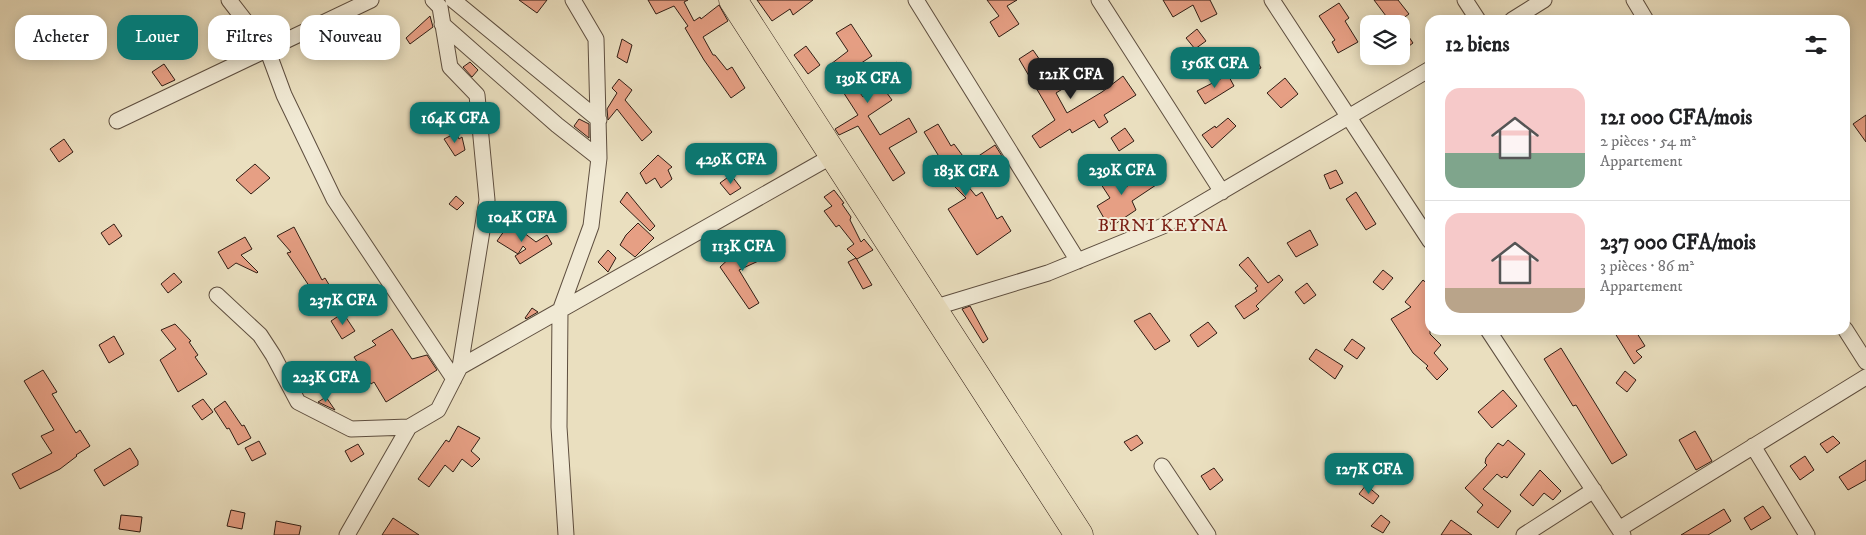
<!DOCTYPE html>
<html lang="fr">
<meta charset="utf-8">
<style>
body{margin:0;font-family:"IM FELL DW Pica",serif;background:#f6f6f6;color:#202124;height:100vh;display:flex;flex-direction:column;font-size:19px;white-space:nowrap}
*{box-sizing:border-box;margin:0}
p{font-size:16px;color:#757577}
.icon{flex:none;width:28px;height:28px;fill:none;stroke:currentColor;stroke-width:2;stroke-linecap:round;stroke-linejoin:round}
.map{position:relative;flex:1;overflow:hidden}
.side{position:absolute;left:1425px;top:15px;width:425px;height:320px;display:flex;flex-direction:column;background:#fff;border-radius:15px;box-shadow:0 2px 12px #0003}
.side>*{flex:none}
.hud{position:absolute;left:15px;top:15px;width:475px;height:45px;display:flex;gap:10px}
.controls{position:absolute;left:1360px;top:15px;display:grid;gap:10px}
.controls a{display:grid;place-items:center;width:50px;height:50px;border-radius:10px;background:#fff;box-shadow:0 2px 12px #0003;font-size:25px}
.price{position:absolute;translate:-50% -42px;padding:0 11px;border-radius:10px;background:#0f766e;color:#fff;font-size:16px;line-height:32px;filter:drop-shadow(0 1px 2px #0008)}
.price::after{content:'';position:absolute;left:50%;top:30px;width:15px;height:11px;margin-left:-8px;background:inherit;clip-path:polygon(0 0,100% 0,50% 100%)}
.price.current{background:#222;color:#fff}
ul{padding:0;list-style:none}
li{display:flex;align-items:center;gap:15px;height:125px;padding:0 20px}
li+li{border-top:1px solid #e0e0e0}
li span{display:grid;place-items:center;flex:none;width:140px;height:100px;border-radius:15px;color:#555}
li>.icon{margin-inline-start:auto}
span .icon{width:60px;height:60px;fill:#fffc;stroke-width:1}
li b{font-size:21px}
h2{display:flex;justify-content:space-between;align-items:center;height:60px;padding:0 20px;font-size:21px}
.chip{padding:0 18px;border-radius:15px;background:#fff;box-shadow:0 2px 12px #0003;font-size:18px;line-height:45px}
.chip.current{background:#0f766e;color:#fff}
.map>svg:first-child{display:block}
.building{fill:#e69f84;stroke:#301d14}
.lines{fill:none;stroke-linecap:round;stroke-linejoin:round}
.street-casing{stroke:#5e4e3f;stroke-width:17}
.highway-casing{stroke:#301d14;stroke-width:29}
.street{stroke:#f1ead5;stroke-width:15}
.highway{stroke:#eadfbf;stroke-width:28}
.labels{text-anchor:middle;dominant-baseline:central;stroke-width:4;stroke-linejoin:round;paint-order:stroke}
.quarter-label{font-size:18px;letter-spacing:1px;fill:#7a1f14;stroke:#f1ead5}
</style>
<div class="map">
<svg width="1866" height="535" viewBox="0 0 1866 535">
<rect width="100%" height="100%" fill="#eadfbf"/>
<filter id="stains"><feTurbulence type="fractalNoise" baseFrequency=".004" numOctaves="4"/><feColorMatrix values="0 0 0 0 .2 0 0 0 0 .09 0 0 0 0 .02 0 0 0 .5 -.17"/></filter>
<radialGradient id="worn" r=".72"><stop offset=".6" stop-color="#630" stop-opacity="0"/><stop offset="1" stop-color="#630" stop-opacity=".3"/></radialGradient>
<path class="building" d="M 519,0 L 547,0 L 537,13 Z
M 648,0 L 688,0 L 684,2 L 694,21 L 700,17 L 701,19 L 719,5 L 728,21 L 703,37 L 713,55 L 715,55 L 727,70 L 732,67 L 745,88 L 731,98 L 704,60 L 685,28 L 688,26 L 674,6 L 656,14 Z
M 757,0 L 813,0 L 793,15 L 790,9 L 772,21 Z
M 987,0 L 1017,0 L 1007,6 L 1019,24 L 999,37 L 990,22 L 999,16 Z
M 1163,0 L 1210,0 L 1217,14 L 1201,22 L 1193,5 L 1173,17 Z
M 1374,0 L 1398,0 L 1409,14 L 1395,24 L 1376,24 L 1386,16 Z
M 1339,3 L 1349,18 L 1345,21 L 1358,42 L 1338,53 L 1332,42 L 1335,40 L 1319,16 Z
M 430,16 L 433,27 L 410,44 L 406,38 Z
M 851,24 L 872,56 L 846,73 L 863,97 L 881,85 L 892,100 L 868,116 L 880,135 L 909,118 L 917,132 L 889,148 L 905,173 L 893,181 L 858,126 L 839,135 L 835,129 L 858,115 L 827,67 L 848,51 L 836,33 Z
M 1401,25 L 1413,43 L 1401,52 Z
M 1197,29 L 1206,41 L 1195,49 L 1186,38 Z
M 622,39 L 632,45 L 627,63 L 617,57 Z
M 806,46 L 820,65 L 808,74 L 794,55 Z
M 1033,50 L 1051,76 L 1068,65 L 1077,80 L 1056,93 L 1067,113 L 1102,92 L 1123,76 L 1136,95 L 1104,115 L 1108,122 L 1099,128 L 1094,120 L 1072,133 L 1070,129 L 1040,148 L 1032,136 L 1055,120 L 1019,59 Z
M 1254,55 L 1261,68 L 1251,73 L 1243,61 Z
M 470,62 L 478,70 L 472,77 L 463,67 Z
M 897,62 L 907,75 L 896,84 L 886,71 Z
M 164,64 L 175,80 L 162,86 L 152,72 Z
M 1228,75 L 1234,86 L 1205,104 L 1197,91 Z
M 1285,78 L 1298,94 L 1281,108 L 1267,93 Z
M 619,79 L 632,90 L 625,100 L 652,132 L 642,141 L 617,109 L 608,120 L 607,109 L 617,93 L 612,88 Z
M 1866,115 L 1866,142 L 1853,124 Z
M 1228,118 L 1236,126 L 1212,148 L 1202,135 L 1215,126 L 1216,128 Z
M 579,119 L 589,124 L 589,138 L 574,126 Z
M 938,124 L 951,146 L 954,144 L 971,167 L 959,175 L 976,196 L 982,192 L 997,219 L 1002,216 L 1011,231 L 977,255 L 948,209 L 966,198 L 947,179 L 940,183 L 931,171 L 943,163 L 924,132 Z
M 1125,128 L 1134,141 L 1119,151 L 1111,138 Z
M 456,133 L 459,139 L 462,137 L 465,150 L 455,156 L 444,139 Z
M 64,139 L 73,152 L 59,162 L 50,149 Z
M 995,145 L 1002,156 L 994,161 L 1002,172 L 989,180 L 974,159 Z
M 658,155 L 672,167 L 668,170 L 672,179 L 661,188 L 655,178 L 646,184 L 640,173 Z
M 255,164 L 270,178 L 251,194 L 236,180 Z
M 1111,170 L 1123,189 L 1147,173 L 1156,185 L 1132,201 L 1136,210 L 1112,226 L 1107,218 L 1105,220 L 1097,206 L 1110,198 L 1097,178 Z
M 1336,170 L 1343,183 L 1330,189 L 1324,175 Z
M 731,175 L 741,188 L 730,195 L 720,183 Z
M 834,190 L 844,203 L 842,204 L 851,217 L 850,220 L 861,242 L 864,239 L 873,250 L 857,259 L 847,249 L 854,244 L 839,225 L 836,227 L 824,211 L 832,206 L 824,197 Z
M 627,192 L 655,226 L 650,231 L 620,202 Z
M 1356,192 L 1376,224 L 1366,230 L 1346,199 Z
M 456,196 L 464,203 L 457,210 L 449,204 Z
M 507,220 L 536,242 L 547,235 L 552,244 L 520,264 L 515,256 L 526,249 L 523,246 L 518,254 L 497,241 L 507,227 L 504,224 Z
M 638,223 L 654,238 L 635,257 L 620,245 L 626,235 Z
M 114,224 L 122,236 L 109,245 L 101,233 Z
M 294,227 L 322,280 L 325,278 L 334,293 L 320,302 L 287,253 L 291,252 L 277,236 Z
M 1310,230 L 1318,245 L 1296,257 L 1287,243 Z
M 245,237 L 252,249 L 241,255 L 258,272 L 257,273 L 236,263 L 228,269 L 218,252 Z
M 756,242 L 767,257 L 739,270 L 759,303 L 749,309 L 720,267 L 733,255 Z
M 608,250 L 616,258 L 608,272 L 598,262 Z
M 1248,257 L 1268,283 L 1279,275 L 1283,280 L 1256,306 L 1259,309 L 1244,319 L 1235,306 L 1257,291 L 1255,288 L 1258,286 L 1239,265 Z
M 856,258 L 872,285 L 863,289 L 848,262 Z
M 1383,270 L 1393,278 L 1383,290 L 1373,282 Z
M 174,273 L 182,282 L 168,293 L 161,284 Z
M 1423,280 L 1430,286 L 1430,334 L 1441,345 L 1434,353 L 1448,369 L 1437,380 L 1426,368 L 1428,366 L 1413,353 L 1391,319 L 1411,307 L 1405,302 Z
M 1307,283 L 1316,295 L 1304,304 L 1295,292 Z
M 970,306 L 988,339 L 983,343 L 962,309 Z
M 532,308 L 538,312 L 526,319 L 525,318 Z
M 343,313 L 355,331 L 342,339 L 331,321 Z
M 1150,313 L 1170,341 L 1155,350 L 1134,321 Z
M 1208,322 L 1217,333 L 1198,347 L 1190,335 Z
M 175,324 L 191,341 L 189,342 L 198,355 L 195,357 L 207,374 L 178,392 L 160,360 L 176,349 L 161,330 Z
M 392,329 L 412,359 L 427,355 L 437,370 L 386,402 L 374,382 L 371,384 L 354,357 L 376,345 L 372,341 Z
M 1613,330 L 1635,330 L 1645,346 L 1636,351 L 1642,357 L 1634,364 Z
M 114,336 L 124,354 L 109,363 L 99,345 Z
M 1352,339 L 1365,348 L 1357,359 L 1344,350 Z
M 1561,348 L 1627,455 L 1612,464 L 1576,405 L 1573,406 L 1544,359 Z
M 1316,349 L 1343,366 L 1335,379 L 1309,359 Z
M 43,370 L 57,392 L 52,394 L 76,433 L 80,430 L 90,446 L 76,455 L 77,456 L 60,469 L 20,489 L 12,474 L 52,453 L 41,436 L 54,430 L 24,381 Z
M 1625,371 L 1636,380 L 1627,392 L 1616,383 Z
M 1503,390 L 1517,406 L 1492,428 L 1478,412 Z
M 326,397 L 335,410 L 318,402 Z
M 203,399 L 213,412 L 202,420 L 192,406 Z
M 225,401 L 242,426 L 244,425 L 251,438 L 238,445 L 229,428 L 227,429 L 214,409 Z
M 458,426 L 480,438 L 471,451 L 480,459 L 472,467 L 462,459 L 453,472 L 445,465 L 429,487 L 418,479 L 446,440 L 449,442 Z
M 1695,431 L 1712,461 L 1696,470 L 1679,440 Z
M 1137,435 L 1143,443 L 1131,451 L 1124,442 Z
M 1833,436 L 1840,443 L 1827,453 L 1820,444 Z
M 1508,440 L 1525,454 L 1507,478 L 1504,476 L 1502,478 L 1497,474 L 1483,489 L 1511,511 L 1498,528 L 1477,512 L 1483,505 L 1465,488 L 1487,465 L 1485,463 L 1486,458 L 1498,443 L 1503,446 Z
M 259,441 L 266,454 L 252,461 L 245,448 Z
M 358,444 L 364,454 L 351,462 L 345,451 Z
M 130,448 L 138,461 L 138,465 L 104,486 L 94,470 Z
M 1805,456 L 1814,470 L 1800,480 L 1790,466 Z
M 1866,460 L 1866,480 L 1848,490 L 1839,477 Z
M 1214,468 L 1223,480 L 1210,490 L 1201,476 Z
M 1540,470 L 1561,491 L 1553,500 L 1544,493 L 1533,506 L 1520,495 Z
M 1366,485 L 1379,496 L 1373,504 L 1359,494 Z
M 1763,506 L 1771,518 L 1751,530 L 1744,518 Z
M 1724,509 L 1731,521 L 1718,529 L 1708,535 L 1681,535 Z
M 231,510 L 245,513 L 242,529 L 227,526 Z
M 121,515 L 142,517 L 140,532 L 119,529 Z
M 1381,515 L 1390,522 L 1383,533 L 1371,526 Z
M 393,518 L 419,535 L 382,535 Z
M 1451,520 L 1472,535 L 1441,535 Z
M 276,521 L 301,526 L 299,535 L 274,535 Z"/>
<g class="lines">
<defs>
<path id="street" d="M 229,0 L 267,49 L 284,95 L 334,199 L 454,379
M 433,0 L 440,7 L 450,67 L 477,95 L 487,200 L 460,367
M 453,0 L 599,120
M 916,0 L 1078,261
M 1099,0 L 1222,192
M 1272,0 L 1430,241
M 1465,0 L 1478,20
M 1634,0 L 1646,20
M 1512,20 L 1544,0
M 442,24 L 557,125 L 599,158
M 117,121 L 371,0
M 217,295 L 260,335 L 273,355 L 298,402 L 351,429 L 409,427 L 438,410 L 460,367 L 834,155
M 933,308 L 1048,273 L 1163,226 L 1430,69
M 1845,329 L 1866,362
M 1488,330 L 1623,535
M 1753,446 L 1807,535
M 1162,466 L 1208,535
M 1619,529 L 1866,377
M 347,535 L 409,427
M 566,535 L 559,427 L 560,311 L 591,226 L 599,158 L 596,39 L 573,0
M 1524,535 L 1594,490"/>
<path id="highway" d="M 733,0 L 1079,535"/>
</defs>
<use href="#street" class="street-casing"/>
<use href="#highway" class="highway-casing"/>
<use href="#street" class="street"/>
<use href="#highway" class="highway"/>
</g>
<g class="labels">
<g class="quarter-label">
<text x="1163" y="226">BIRNI KEYNA</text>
</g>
</g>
<rect width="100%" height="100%" filter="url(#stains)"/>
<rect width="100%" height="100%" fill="url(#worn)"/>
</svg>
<div class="controls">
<a><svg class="icon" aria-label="layers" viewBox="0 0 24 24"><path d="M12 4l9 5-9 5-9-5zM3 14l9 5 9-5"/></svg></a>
</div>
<b class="price" style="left:1215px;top:89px">156K CFA</b>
<b class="price current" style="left:1071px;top:100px">121K CFA</b>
<b class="price" style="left:868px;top:104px">139K CFA</b>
<b class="price" style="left:455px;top:144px">164K CFA</b>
<b class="price" style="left:731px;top:185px">429K CFA</b>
<b class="price" style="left:1122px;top:196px">239K CFA</b>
<b class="price" style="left:966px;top:197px">183K CFA</b>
<b class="price" style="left:522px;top:243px">104K CFA</b>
<b class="price" style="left:743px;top:272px">113K CFA</b>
<b class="price" style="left:343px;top:326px">237K CFA</b>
<b class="price" style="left:326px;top:403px">223K CFA</b>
<b class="price" style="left:1369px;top:495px">127K CFA</b>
<div class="hud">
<a class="chip">Acheter</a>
<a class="chip current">Louer</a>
<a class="chip">Filtres</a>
<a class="chip">Nouveau</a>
</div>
<section class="side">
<h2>12 biens<svg class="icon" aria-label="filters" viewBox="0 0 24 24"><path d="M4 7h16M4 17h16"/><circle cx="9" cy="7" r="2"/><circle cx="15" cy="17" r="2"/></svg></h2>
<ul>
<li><span style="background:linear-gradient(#f6c9c9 65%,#7fa58c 0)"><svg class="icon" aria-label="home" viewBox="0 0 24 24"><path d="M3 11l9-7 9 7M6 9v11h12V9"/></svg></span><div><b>121 000 CFA/mois</b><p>2 pièces · 54 m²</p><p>Appartement</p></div></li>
<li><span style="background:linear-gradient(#f6c9c9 75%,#b9a48a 0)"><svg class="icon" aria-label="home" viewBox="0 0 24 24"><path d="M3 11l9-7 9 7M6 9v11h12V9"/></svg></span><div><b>237 000 CFA/mois</b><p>3 pièces · 86 m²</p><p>Appartement</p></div></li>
</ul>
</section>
</div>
